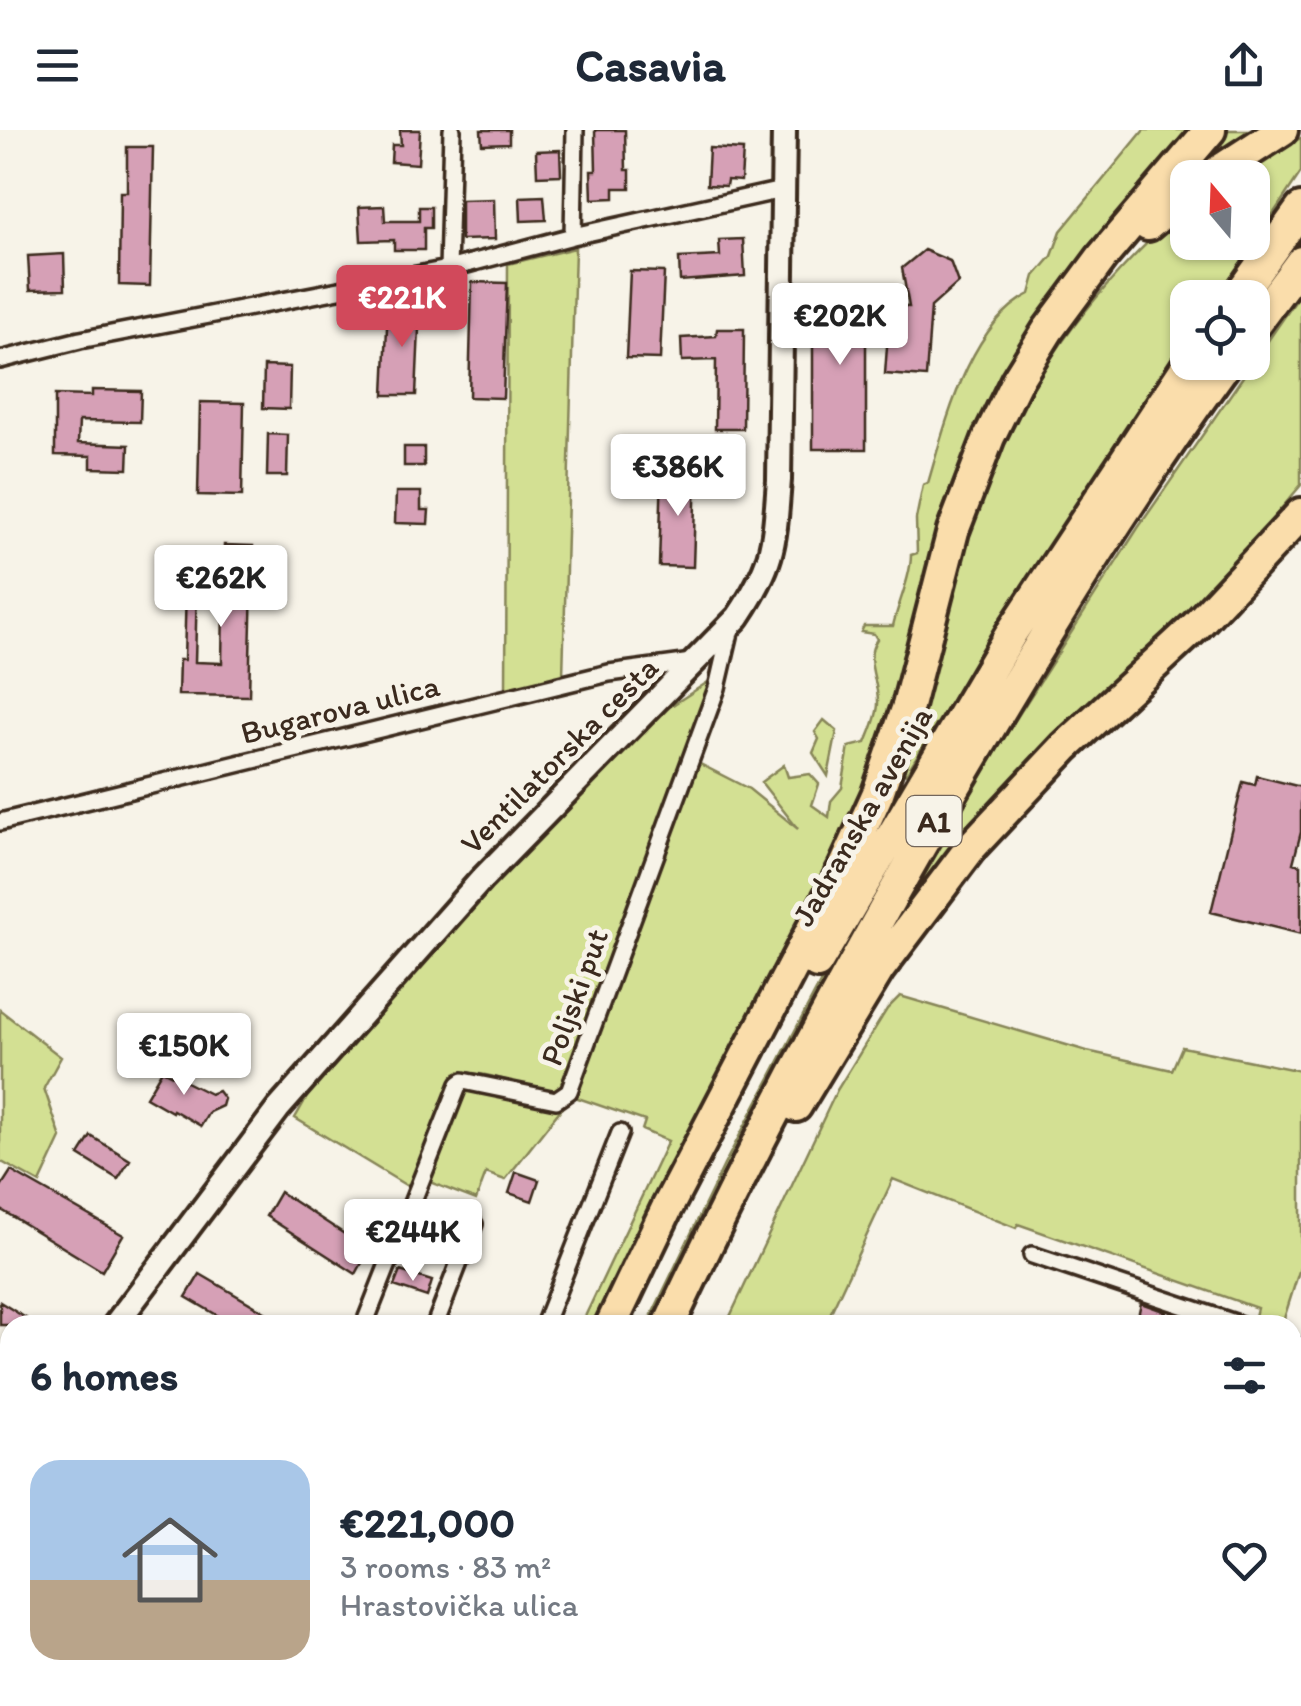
<!DOCTYPE html>
<meta charset="utf-8">
<style>
body{margin:0;font-family:Itim,sans-serif;background:#f6f6f7;color:#1f2937;height:100vh;display:flex;flex-direction:column;font-size:38px;white-space:nowrap}
*{box-sizing:border-box;margin:0}
p{font-size:32px;color:#747a83}
.icon{flex:none;width:55px;height:55px;fill:none;stroke:currentColor;stroke-width:2;stroke-linecap:round;stroke-linejoin:round}
.map{position:relative;flex:1;overflow:hidden}
.sheet{position:absolute;left:0px;top:1185px;width:1302px;height:392px;display:flex;flex-direction:column;background:#fff;border-radius:30px 30px 0 0;box-shadow:0 2px 8px #0004}
.sheet>*{flex:none}
.needle{width:65px;rotate:341deg}
.controls{position:absolute;left:1170px;top:30px;display:grid;gap:20px}
.controls a{display:grid;place-items:center;width:100px;height:100px;border-radius:20px;background:#fff;box-shadow:0 2px 8px #0004;font-size:50px}
.price{position:absolute;translate:-50% -85px;padding:0 22px;border-radius:10px;background:#fff;color:#222;font-size:32px;line-height:65px;filter:drop-shadow(0 2px 5px #0008)}
.price::after{content:'';position:absolute;left:50%;top:60px;width:30px;height:22px;margin-left:-15px;background:inherit;clip-path:polygon(0 0,100% 0,50% 100%)}
.price.active{background:#d1495b;color:#fff}
ul{padding:0;list-style:none}
li{display:flex;align-items:center;gap:30px;height:250px;padding:0 30px}
li+li{border-top:2px solid #e0e1e3}
li span{display:grid;place-items:center;flex:none;width:280px;height:200px;border-radius:30px;color:#555}
li>.icon{margin-inline-start:auto}
span .icon{width:120px;height:120px;fill:#fffc;stroke-width:1}
li b{font-size:42px}
h2{display:flex;justify-content:space-between;align-items:center;height:120px;padding:0 30px;font-size:42px}
header{display:flex;justify-content:space-between;align-items:center;height:130px;padding:0 30px;background:#fff;font-size:45px;font-weight:700}
.map>svg:first-child{display:block}
.green{fill:#d3e093;stroke:#878558;stroke-width:2.5}
.building{fill:#d6a0b6;stroke:#3b2a1e;stroke-width:2.5}
.lines{fill:none;stroke-linecap:round;stroke-linejoin:round}
.minor-casing{stroke:#3b2a1e;stroke-width:22}
.secondary-casing{stroke:#3b2a1e;stroke-width:30}
.motorway-casing{stroke:#3b2a1e;stroke-width:38}
.minor{stroke:#f7f3e8;stroke-width:15}
.secondary{stroke:#f7f3e8;stroke-width:22}
.motorway{stroke:#faddab;stroke-width:30}
.labels{text-anchor:middle;dominant-baseline:central;stroke-width:10;stroke-linejoin:round;paint-order:stroke}
.shield{fill:#f7f3e8;stroke:#73665b;stroke-width:2.5}
.shield-label{font-size:30px;font-weight:bold;fill:#3b2a1e}
.street-label{font-size:32px;fill:#3b2a1e;stroke:#f7f3e8}
</style>
<header><svg class="icon" aria-label="menu" viewBox="0 0 24 24"><path d="M4 6h16M4 12h16M4 18h16"/></svg>Casavia<svg class="icon" aria-label="share" viewBox="0 0 24 24"><path d="M12 15V3M7 8l5-5 5 5M5 13v7h14v-7"/></svg></header>
<div class="map">
<svg width="1301" height="1576" viewBox="0 0 1301 1576">
<rect width="100%" height="100%" fill="#f7f3e8"/>
<filter id="ink" filterUnits="userSpaceOnUse"><feTurbulence type="fractalNoise" baseFrequency=".01" numOctaves="2"/><feDisplacementMap in="SourceGraphic" scale="20" xChannelSelector="R" yChannelSelector="G"/><feConvolveMatrix kernelMatrix="1 2 1 2 8 2 1 2 1" color-interpolation-filters="sRGB"/></filter>
<g filter="url(#ink)">
<path class="green" d="M 1144,0 L 1197,0 L 1083,132 L 1005,236 L 962,327 L 941,383 L 924,461 L 872,654 L 603,1195 L 581,1195 L 668,1011 L 642,1000 L 645,991 L 572,966 L 589,932 L 636,792 L 698,633 L 749,659 L 798,699 L 761,652 L 784,635 L 788,647 L 810,644 L 819,654 L 812,675 L 829,687 L 831,671 L 842,658 L 849,617 L 866,613 C 871,600 878,586 878,573 C 879,551 863,530 877,509 L 874,504 L 861,502 L 864,496 L 893,496 C 898,474 911,446 911,425 L 917,423 L 916,389 L 923,355 L 928,353 C 946,292 969,195 1030,164 L 1035,146 L 1052,126 L 1061,101 Z
M 1225,0 L 1263,0 L 1188,48 Z
M 1301,8 L 1301,42 L 1218,167 L 1188,168 L 1187,210 L 1025,451 L 906,644 L 903,642 C 927,567 942,489 966,414 C 1012,270 1074,175 1187,76 L 1188,112 L 1252,112 L 1252,48 L 1225,47 Z
M 575,118 L 563,546 L 506,560 L 508,134 Z
M 1301,163 L 1301,355 L 1222,449 L 1059,603 L 967,700 L 922,755 L 919,754 L 1007,603 L 1138,398 Z
M 1207,233 L 1215,233 L 655,1195 L 647,1195 L 724,1035 L 837,821 L 988,564 L 1114,366 Z
M 711,550 L 560,960 C 524,962 490,938 455,944 L 412,1059 L 295,988 L 315,953 L 491,754 L 640,602 L 665,580 Z
M 824,590 L 837,601 L 828,646 L 813,623 L 819,609 L 815,602 Z
M 900,866 L 1087,921 L 1172,940 L 1182,917 L 1301,941 L 1301,1135 L 1282,1195 L 1253,1195 L 1257,1178 L 1018,1094 L 1016,1098 L 893,1049 L 825,1195 L 726,1195 L 837,960 L 887,879 Z
M 0,880 L 61,927 L 44,958 L 61,1008 L 40,1053 L 0,1031 Z
M 468,958 L 561,979 L 505,1050 L 486,1043 L 476,1070 L 427,1051 L 462,959 Z
M 291,1568 L 446,1568 L 443,1576 L 306,1576 Z"/>
<path class="building" d="M 400,0 L 420,0 L 418,34 L 391,32 L 392,15 L 401,15 Z
M 481,0 L 509,0 L 509,13 L 482,14 Z
M 595,0 L 625,0 L 626,40 L 630,40 L 630,58 L 614,58 L 614,68 L 592,69 L 591,41 L 596,41 Z
M 127,17 L 153,17 L 150,156 L 119,155 L 120,62 L 127,62 Z
M 709,18 L 743,20 L 741,51 L 727,50 L 726,56 L 707,55 Z
M 560,20 L 561,45 L 537,46 L 536,21 Z
M 544,66 L 546,90 L 521,91 L 520,67 Z
M 494,69 L 495,109 L 461,110 L 461,70 Z
M 384,76 L 385,91 L 419,91 L 419,77 L 431,77 L 431,98 L 424,98 L 424,120 L 394,120 L 394,110 L 361,111 L 359,77 Z
M 743,109 L 745,146 L 680,151 L 679,128 L 720,126 L 719,110 Z
M 924,120 L 950,131 L 958,153 L 931,177 L 926,247 L 885,244 L 890,176 L 909,177 L 902,138 Z
M 64,124 L 65,159 L 30,160 L 28,126 Z
M 630,141 L 664,142 L 660,229 L 626,228 Z
M 472,152 L 507,153 L 503,268 L 469,267 Z
M 866,156 L 866,319 L 813,319 L 813,157 Z
M 388,175 L 420,176 L 416,265 L 384,265 Z
M 717,199 L 744,199 L 743,299 L 715,299 L 716,230 L 682,231 L 681,208 L 716,206 Z
M 264,236 L 290,237 L 289,279 L 263,278 Z
M 92,260 L 141,261 L 140,292 L 79,291 L 78,313 L 129,315 L 128,339 L 91,338 L 91,326 L 55,325 L 55,265 L 92,266 Z
M 200,272 L 244,273 L 242,366 L 198,365 Z
M 268,304 L 288,305 L 287,346 L 267,346 Z
M 404,317 L 424,317 L 424,336 L 404,336 Z
M 662,341 L 696,342 L 693,437 L 659,436 Z
M 396,362 L 421,362 L 421,380 L 429,380 L 428,394 L 395,393 Z
M 224,415 L 253,416 L 249,566 L 178,565 L 179,530 L 184,530 L 187,421 L 198,421 L 195,532 L 222,533 Z
M 1257,646 L 1301,657 L 1301,702 L 1293,733 L 1301,735 L 1301,804 L 1211,782 L 1243,652 L 1255,655 Z
M 162,940 L 210,964 L 218,961 L 224,969 L 222,976 L 209,982 L 201,996 L 173,980 L 172,982 L 146,967 Z
M 91,1006 L 130,1030 L 118,1049 L 79,1025 Z
M 11,1041 L 123,1105 L 102,1141 L 0,1079 L 0,1058 Z
M 516,1042 L 539,1050 L 532,1071 L 509,1063 Z
M 280,1062 L 369,1120 L 356,1144 L 266,1086 Z
M 400,1141 L 432,1151 L 427,1167 L 394,1156 Z
M 200,1144 L 287,1195 L 234,1195 L 186,1167 Z
M 0,1172 L 37,1195 L 0,1195 Z
M 1141,1173 L 1166,1182 L 1163,1195 L 1136,1195 Z"/>
<g class="lines">
<defs>
<path id="minor" d="M 573,106 L 575,0
M 448,139 L 452,0
M 0,230 L 80,210 L 448,139 L 573,106 L 782,60
M 0,692 L 609,543 L 692,532
M 1032,1125 L 1241,1195
M 364,1195 L 459,954 L 463,951 L 556,970 L 569,961 L 717,558 L 731,498
M 435,1195 L 474,1094
M 544,1195 L 620,1003
M 1292,1215 L 1301,1218
M 0,1383 L 10,1389
M 713,1568 L 736,1576
M 1042,1576 L 1046,1568
M 1296,1576 L 1301,1568"/>
<path id="secondary" d="M 115,1195 L 278,979 L 481,750 L 738,487 C 775,432 774,414 779,350 L 784,0
M 0,1365 L 10,1350
M 0,1421 L 10,1426
M 260,1568 L 275,1576"/>
<path id="motorway" d="M 1208,48 L 1282,0
M 1148,95 L 1188,61
M 1237,168 L 1301,79
M 1252,198 L 1301,132
M 817,833 L 1012,502 L 1190,232
M 796,976 L 879,839 L 972,716 L 1065,617 L 1196,496 L 1301,384
M 611,1195 L 667,1078 L 844,738 L 878,663 L 908,576 L 953,401 L 989,307 L 1017,250 L 1048,200 L 1102,127 L 1210,0
M 669,1195 C 761,998 865,808 976,621 C 1055,488 1136,356 1227,232
M 467,1576 L 470,1568
M 502,1576 L 505,1568"/>
</defs>
<use href="#minor" class="minor-casing"/>
<use href="#secondary" class="secondary-casing"/>
<use href="#motorway" class="motorway-casing"/>
<use href="#minor" class="minor"/>
<use href="#secondary" class="secondary"/>
<use href="#motorway" class="motorway"/>
</g>
</g>
<g class="labels">
<rect class="shield" x="906.5" y="666" width="55" height="50" rx="8"/>
<g class="shield-label">
<text x="934" y="691">A1</text>
</g>
<g class="street-label">
<text transform="translate(340 579) rotate(-14)">Bugarova ulica</text>
<text transform="translate(559 625) rotate(-45)">Ventilatorska cesta</text>
<text transform="translate(862 686) rotate(-60)">Jadranska avenija</text>
<text transform="translate(574 867) rotate(-70)">Poljski put</text>
</g>
</g>
</svg>
<div class="controls">
<a><svg class="needle" viewBox="-14 -14 28 28"><path d="M0-13l5 13h-10z" fill="#e53935"/><path d="M0 13l5-13h-10z" fill="#747a83"/></svg></a>
<a><svg class="icon" aria-label="locate" viewBox="0 0 24 24"><circle cx="12" cy="12" r="6"/><path d="M12 2v4M12 18v4M2 12h4M18 12h4"/></svg></a>
</div>
<b class="price active" style="left:402px;top:220px">€221K</b>
<b class="price" style="left:840px;top:238px">€202K</b>
<b class="price" style="left:678px;top:389px">€386K</b>
<b class="price" style="left:221px;top:500px">€262K</b>
<b class="price" style="left:184px;top:968px">€150K</b>
<b class="price" style="left:413px;top:1154px">€244K</b>
<section class="sheet">
<h2>6 homes<svg class="icon" aria-label="filters" viewBox="0 0 24 24"><path d="M4 7h16M4 17h16"/><circle cx="9" cy="7" r="2"/><circle cx="15" cy="17" r="2"/></svg></h2>
<ul>
<li><span style="background:linear-gradient(#a9c7e8 60%,#b9a48a 0)"><svg class="icon" aria-label="home" viewBox="0 0 24 24"><path d="M3 11l9-7 9 7M6 9v11h12V9"/></svg></span><div><b>€221,000</b><p>3 rooms · 83 m²</p><p>Hrastovička ulica</p></div><svg class="icon" aria-label="heart" viewBox="0 0 24 24"><path d="M12 20l-8-8c-3-5 5-10 8-4 3-6 11-1 8 4z"/></svg></li>
</ul>
</section>
</div>
